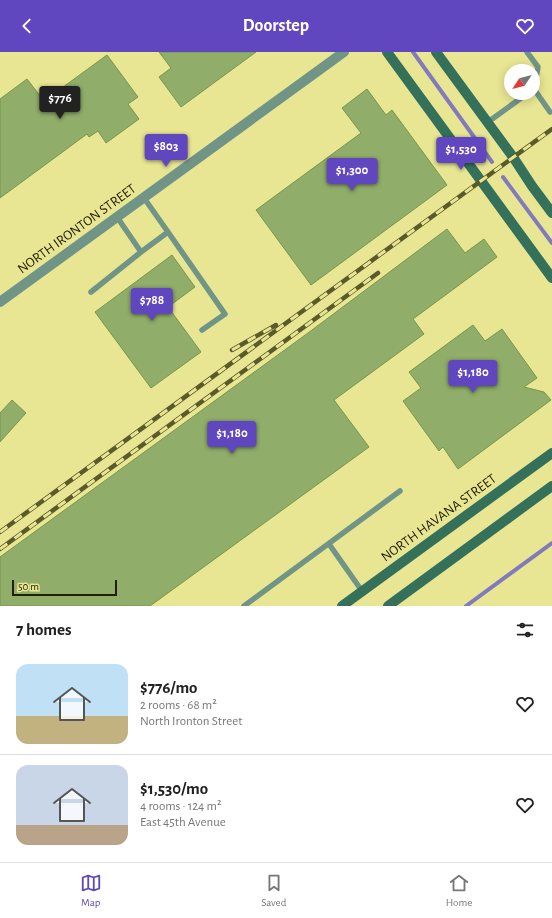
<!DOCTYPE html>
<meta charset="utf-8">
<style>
body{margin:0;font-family:"Alegreya Sans",sans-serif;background:#f2f2f2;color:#222;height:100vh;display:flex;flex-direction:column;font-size:15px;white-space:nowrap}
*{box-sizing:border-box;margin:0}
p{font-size:13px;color:#767676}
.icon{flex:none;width:22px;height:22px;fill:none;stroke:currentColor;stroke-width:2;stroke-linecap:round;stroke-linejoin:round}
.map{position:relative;height:554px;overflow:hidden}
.side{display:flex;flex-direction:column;background:#fff;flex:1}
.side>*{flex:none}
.needle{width:26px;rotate:234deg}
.fabs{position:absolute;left:504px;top:12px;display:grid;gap:8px}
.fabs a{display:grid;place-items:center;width:36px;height:36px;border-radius:50%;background:#fff;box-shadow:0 2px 10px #0003;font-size:20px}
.scale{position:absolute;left:12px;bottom:10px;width:105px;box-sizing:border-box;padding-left:4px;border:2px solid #212000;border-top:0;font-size:11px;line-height:14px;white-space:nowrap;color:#212000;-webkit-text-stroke:3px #e8e692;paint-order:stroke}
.price{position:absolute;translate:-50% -34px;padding:0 9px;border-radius:4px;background:#6046bf;color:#fff;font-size:13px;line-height:26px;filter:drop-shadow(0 1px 2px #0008)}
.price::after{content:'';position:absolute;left:50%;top:24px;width:12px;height:9px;margin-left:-6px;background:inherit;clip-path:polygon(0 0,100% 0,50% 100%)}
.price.current{background:#222;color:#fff}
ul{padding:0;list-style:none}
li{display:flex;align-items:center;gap:12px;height:100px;padding:0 16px}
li+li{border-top:1px solid #e0e0e0}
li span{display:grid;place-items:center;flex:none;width:112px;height:80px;border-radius:12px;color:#555}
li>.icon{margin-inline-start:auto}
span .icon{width:48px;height:48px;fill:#fffc;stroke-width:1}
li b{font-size:17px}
h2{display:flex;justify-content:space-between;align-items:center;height:48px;padding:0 16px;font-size:17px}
header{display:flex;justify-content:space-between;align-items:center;height:52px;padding:0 16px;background:#6046bf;color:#fff;font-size:18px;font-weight:700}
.dock{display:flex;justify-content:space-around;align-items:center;height:56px;border-top:1px solid #e0e0e0;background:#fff;font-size:11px;color:#767676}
.dock a{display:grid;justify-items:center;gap:2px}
.dock .current{color:#6046bf}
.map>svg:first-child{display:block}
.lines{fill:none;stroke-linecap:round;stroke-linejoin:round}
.stream{stroke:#817abc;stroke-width:4}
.building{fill:#90ad69;stroke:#78964d}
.lane{stroke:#709586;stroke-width:5.5}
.street{stroke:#709586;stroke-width:10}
.secondary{stroke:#35705b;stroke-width:10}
.rail-casing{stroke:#5b5a2b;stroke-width:4.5}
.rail{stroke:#e8e692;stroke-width:3;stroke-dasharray:9;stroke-linecap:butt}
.labels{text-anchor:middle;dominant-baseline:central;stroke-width:4;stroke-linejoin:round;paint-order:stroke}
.street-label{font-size:14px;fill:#212000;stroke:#e8e692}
</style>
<header><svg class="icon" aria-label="back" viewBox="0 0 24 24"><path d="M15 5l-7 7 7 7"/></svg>Doorstep<svg class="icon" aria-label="heart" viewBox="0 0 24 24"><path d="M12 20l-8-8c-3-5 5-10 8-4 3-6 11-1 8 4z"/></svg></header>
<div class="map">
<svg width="552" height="554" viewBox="0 0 552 554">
<rect width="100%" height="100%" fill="#e8e692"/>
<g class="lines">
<path class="stream" d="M 413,0 L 492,110
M 503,125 L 552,191
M 466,554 L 552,491"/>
</g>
<path class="building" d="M 159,0 L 256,0 L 181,55 L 159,25 L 171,16 Z
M 107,3 L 138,45 L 128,52 L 139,67 L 106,91 L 98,79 L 89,85 L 87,82 L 0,146 L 0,47 L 27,27 L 44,49 Z
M 367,37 L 386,63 L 392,58 L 447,133 L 311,233 L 256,158 L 361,81 L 342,56 Z
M 447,177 L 465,201 L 484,187 L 497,205 L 413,267 L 424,282 L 334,348 L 369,395 L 150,554 L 0,554 L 0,505 L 308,281 Z
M 172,203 L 195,235 L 168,255 L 201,300 L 151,336 L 95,260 Z
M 473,273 L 485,289 L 502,277 L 537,326 L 524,335 L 544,340 L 551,348 L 458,417 L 443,395 L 439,399 L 403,349 L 421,336 L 409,320 Z
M 12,348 L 26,361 L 0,390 L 0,361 Z"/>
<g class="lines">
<path class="lane" d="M 527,0 L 538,15 L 534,37 L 550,60
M 488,70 L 528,41
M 144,146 L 168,180
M 141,200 L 168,180 L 225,262 L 202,278
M 91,240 L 141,200 L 117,165
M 329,492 L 362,539
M 244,554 L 400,439"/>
<path class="street" d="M 0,250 L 344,0"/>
<path class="secondary" d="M 387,0 L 552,226
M 436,0 L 513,105 L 532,134 L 552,161
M 342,554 L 552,401
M 388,554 L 552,434"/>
<defs>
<path id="rail" d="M 232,298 L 276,273
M 0,480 L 552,77
M 0,497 L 378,221"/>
</defs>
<use href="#rail" class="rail-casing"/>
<use href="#rail" class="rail"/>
</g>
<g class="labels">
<g class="street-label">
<text transform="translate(77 177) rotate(-36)">NORTH IRONTON STREET</text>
<text transform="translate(439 466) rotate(-36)">NORTH HAVANA STREET</text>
</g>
</g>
</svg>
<div class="fabs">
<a><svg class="needle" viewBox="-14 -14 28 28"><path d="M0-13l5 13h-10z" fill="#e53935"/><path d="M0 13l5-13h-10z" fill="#767676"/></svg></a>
</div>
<div class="scale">50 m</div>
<b class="price current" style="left:60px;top:68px">$776</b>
<b class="price" style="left:166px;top:116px">$803</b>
<b class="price" style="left:461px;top:119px">$1,530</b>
<b class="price" style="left:352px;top:140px">$1,300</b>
<b class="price" style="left:152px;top:270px">$788</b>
<b class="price" style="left:473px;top:342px">$1,180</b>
<b class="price" style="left:232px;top:403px">$1,180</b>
</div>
<section class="side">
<h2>7 homes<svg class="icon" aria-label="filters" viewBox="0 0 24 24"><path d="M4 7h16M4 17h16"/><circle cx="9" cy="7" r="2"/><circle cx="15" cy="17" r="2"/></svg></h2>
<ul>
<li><span style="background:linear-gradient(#bfe0f5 65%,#c2b280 0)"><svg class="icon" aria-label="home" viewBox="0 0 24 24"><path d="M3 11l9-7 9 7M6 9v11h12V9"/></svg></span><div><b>$776/mo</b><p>2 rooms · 68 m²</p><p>North Ironton Street</p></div><svg class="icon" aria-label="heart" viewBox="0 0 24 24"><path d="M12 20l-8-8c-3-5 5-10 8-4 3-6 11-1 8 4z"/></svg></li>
<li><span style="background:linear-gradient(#c9d6e8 75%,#b9a48a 0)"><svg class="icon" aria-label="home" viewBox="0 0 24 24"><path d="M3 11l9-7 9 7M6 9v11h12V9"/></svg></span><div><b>$1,530/mo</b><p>4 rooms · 124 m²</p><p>East 45th Avenue</p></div><svg class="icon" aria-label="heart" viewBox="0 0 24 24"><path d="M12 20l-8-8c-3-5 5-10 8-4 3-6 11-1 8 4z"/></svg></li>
</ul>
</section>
<nav class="dock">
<a class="current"><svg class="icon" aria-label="map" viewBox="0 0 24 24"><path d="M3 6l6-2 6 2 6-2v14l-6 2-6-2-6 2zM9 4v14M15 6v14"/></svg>Map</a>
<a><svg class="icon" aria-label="saved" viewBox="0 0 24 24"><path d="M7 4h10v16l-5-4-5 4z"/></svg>Saved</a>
<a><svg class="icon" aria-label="home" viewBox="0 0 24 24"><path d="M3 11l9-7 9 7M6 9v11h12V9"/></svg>Home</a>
</nav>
